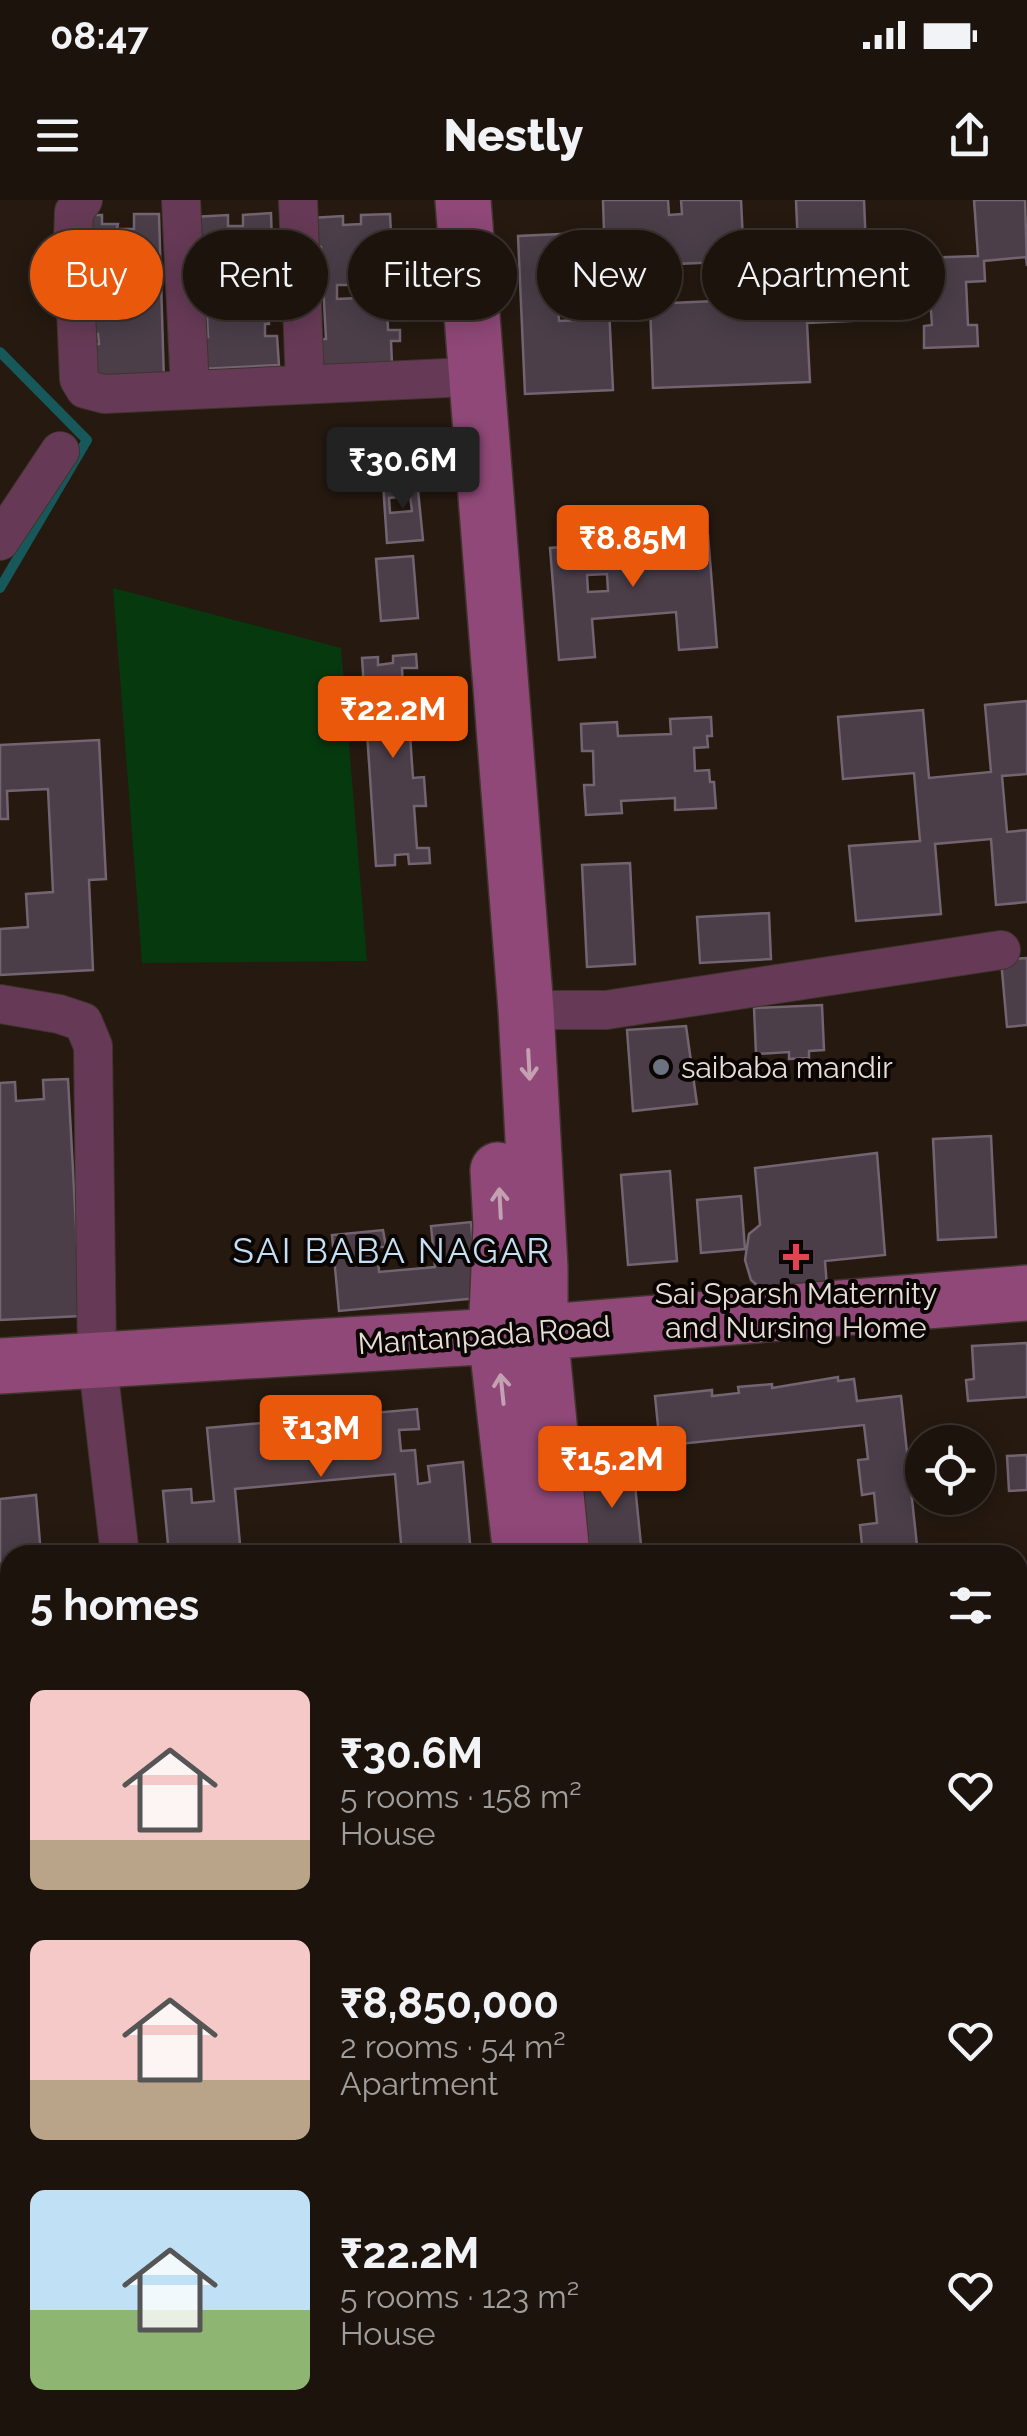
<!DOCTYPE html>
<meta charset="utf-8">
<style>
body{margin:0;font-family:Raleway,sans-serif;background:#251c15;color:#f1f3f6;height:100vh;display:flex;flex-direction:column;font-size:38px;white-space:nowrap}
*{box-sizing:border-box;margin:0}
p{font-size:32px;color:#a09e9d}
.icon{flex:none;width:55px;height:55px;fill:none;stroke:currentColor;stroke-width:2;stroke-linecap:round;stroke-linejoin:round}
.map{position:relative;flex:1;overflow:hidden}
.sheet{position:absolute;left:0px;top:1345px;width:1028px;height:892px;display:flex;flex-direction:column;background:#1c130c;border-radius:30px 30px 0 0;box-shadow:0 5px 25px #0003,0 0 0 2px #3a322d}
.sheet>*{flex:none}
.banner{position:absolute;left:30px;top:30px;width:968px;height:90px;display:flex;gap:20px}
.controls{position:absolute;left:905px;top:1225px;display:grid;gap:20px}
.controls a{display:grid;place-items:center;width:90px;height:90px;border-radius:50%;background:#1c130c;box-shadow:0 5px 25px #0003,0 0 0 2px #3a322d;font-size:50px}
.price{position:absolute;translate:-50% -85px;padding:0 22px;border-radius:10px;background:#ea580c;color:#fff;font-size:32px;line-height:65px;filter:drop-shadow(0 2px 5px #0008)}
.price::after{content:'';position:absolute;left:50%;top:60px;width:30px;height:22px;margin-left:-15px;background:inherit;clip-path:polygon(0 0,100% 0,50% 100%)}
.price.active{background:#222;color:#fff}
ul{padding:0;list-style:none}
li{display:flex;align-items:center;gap:30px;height:250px;padding:0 30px}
li span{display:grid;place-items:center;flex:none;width:280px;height:200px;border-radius:15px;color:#555}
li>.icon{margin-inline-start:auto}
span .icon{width:120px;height:120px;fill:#fffc;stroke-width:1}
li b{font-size:42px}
h2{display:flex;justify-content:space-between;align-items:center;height:120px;padding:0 30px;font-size:42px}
.tag{padding:0 35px;border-radius:45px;background:#1c130c;box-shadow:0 5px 25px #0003,0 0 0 2px #3a322d;font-size:35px;line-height:90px}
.tag.active{background:#ea580c;color:#fff}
.status{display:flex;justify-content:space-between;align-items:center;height:70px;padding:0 50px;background:#1c130c;direction:ltr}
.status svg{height:28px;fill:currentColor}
header{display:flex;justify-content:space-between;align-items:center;height:130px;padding:0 30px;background:#1c130c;font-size:45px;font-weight:800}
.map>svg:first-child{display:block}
.green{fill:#07390f}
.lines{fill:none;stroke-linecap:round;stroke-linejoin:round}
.stream{stroke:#17595a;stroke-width:10}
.building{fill:#4b3e49;stroke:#726470;stroke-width:2.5;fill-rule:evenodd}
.street-casing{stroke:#40342c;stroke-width:40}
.secondary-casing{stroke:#40342c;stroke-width:58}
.street{stroke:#663a56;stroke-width:38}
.secondary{stroke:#8f4878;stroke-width:55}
.oneway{stroke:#c3a1b1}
.worship-dot{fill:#6b7280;stroke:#0a0503;stroke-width:4}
.health-dot{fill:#e0444e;stroke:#0a0503;stroke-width:4}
.labels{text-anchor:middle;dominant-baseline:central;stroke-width:8;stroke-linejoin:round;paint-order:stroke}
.poi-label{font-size:30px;fill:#e6ddd7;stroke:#0a0503;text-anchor:start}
.street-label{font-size:30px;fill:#e6ddd7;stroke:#0a0503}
.quarter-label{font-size:35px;letter-spacing:2.5px;fill:#c5e0f4;stroke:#0a0503}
</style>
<div class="status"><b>08:47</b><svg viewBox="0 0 49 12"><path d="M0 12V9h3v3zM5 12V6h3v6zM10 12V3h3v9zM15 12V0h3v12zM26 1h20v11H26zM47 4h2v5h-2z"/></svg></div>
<header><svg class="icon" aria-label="menu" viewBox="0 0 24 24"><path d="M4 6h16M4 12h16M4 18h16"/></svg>Nestly<svg class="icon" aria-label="share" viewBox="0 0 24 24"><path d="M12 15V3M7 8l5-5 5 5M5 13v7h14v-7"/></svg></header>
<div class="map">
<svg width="1027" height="2236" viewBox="0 0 1027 2236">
<rect width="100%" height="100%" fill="#251910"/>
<path class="green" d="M 113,388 L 341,448 L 367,761 L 142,763 Z"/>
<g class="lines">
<path class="stream" d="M 0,152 L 87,240 L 0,388
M 1018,2018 L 1027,2021
M 0,2041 L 10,2036"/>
</g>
<path class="building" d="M 603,0 L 668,0 L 669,15 L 682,14 L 681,0 L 741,0 L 744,61 L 607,67 L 613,190 L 525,194 L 518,36 L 604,32 ZM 578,99 L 579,120 L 559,121 L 558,100 Z
M 796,0 L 864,0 L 869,120 L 807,123 L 810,182 L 653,188 L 650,104 L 800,97 Z
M 974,0 L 1025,0 L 1027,66 L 1026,57 L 984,61 L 985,81 L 966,82 L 968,125 L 977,125 L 978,146 L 924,148 L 924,126 L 932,125 L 929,83 L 921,83 L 920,58 L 978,56 Z
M 271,13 L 272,45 L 262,46 L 266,70 L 261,70 L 263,109 L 268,109 L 269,124 L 265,124 L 265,136 L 277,136 L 279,165 L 201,169 L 199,137 L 208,137 L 204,50 L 195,50 L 193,17 L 228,15 L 228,26 L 243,26 L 243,15 ZM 224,85 L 243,85 L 242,101 L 224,100 Z
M 134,14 L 159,14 L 164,181 L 89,182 L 88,144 L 99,144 L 98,134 L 88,134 L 88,114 L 97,114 L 96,79 L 91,79 L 91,66 L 96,66 L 96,50 L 86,50 L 85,15 L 102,15 L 102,24 L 118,24 L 117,29 L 134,29 ZM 132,88 L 133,105 L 112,107 L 111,89 Z
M 390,14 L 392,53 L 396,52 L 396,64 L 385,65 L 386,76 L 380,77 L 381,106 L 387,106 L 388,130 L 400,130 L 400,141 L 391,141 L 392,164 L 318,168 L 317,140 L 326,139 L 321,47 L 312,47 L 311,18 L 343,16 L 343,25 L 361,24 L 361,15 ZM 337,85 L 358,85 L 358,98 L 337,99 Z
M 417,280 L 423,340 L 387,343 L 383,283 ZM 410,296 L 412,311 L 390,313 L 389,298 Z
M 708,335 L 717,447 L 679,450 L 676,412 L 592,419 L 595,457 L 559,460 L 550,348 L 623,342 L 624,350 L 651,347 L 650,340 ZM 607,374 L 608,391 L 588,392 L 587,375 Z
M 413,356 L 418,418 L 381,421 L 376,359 Z
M 416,454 L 417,468 L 402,468 L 404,510 L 420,509 L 422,534 L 410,535 L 413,578 L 424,577 L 426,606 L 414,606 L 417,648 L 429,648 L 430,663 L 409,664 L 408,654 L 395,655 L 395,665 L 376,666 L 362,458 L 378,457 L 378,465 L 393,463 L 393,456 Z
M 1027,501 L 1027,574 L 1002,576 L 1007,632 L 1027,630 L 1027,702 L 996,705 L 991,639 L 935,644 L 941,714 L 856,721 L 849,646 L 920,641 L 914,573 L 843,579 L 838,517 L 923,510 L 929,578 L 991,572 L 985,505 Z
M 711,517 L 712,536 L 707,536 L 708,547 L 694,548 L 695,571 L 709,570 L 710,582 L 714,582 L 716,608 L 675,610 L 675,598 L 621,601 L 622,613 L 586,615 L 584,585 L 594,585 L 593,551 L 582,551 L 581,524 L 617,522 L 618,536 L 671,534 L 670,519 Z
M 99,540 L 106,679 L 89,680 L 93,770 L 0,775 L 0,729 L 28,727 L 26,694 L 53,692 L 48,589 L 7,591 L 8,619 L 0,619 L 0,545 Z
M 630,663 L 635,764 L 587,767 L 582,665 Z
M 769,713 L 771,759 L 700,763 L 697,717 Z
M 1027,758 L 1027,825 L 1007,827 L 1001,760 Z
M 822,805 L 824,850 L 809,851 L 809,858 L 789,859 L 789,852 L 756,854 L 754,808 Z
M 686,826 L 697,904 L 633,911 L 627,830 Z
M 68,879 L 81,1116 L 0,1120 L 0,883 L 15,882 L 16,901 L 44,899 L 43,880 Z
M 991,936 L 996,1037 L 938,1040 L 933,939 Z
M 877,953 L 885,1055 L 825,1061 L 827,1087 L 766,1093 L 751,1080 L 745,1060 L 749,1034 L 760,1025 L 755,968 Z
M 670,971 L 677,1061 L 628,1065 L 621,975 Z
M 741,996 L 745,1049 L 701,1053 L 697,1000 Z
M 471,1022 L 478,1098 L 339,1111 L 332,1035 L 383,1030 L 386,1047 L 378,1047 L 379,1072 L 435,1067 L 431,1026 Z
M 1027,1143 L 1027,1197 L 968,1201 L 966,1180 L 974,1179 L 972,1146 Z
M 838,1177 L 838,1181 L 854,1179 L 857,1201 L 901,1196 L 918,1355 L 863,1355 L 860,1325 L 877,1323 L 874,1293 L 862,1295 L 858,1260 L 868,1259 L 864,1225 L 660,1246 L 655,1196 L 712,1190 L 712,1196 L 739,1193 L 738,1187 L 772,1184 L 772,1188 Z
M 417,1209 L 419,1229 L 399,1230 L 401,1251 L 415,1250 L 418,1284 L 430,1282 L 428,1266 L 463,1262 L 471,1355 L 402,1355 L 395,1274 L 235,1289 L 241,1355 L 169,1355 L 163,1291 L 191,1289 L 192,1303 L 214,1301 L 207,1228 Z
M 1027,1255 L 1027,1290 L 1009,1291 L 1007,1256 Z
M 633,1265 L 642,1355 L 590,1355 L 581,1270 Z
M 36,1295 L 41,1355 L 10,1355 L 10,1400 L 0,1401 L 0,1299 Z
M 2,1445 L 10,1445 L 10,1559 L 0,1560 L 0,1491 L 6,1490 Z
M 1027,1517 L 1027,1557 L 1018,1558 L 1018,1518 Z
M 1027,1611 L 1027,1643 L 1018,1644 L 1018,1612 Z
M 1024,1698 L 1027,1756 L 1018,1756 L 1018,1699 Z
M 10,1740 L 10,1827 L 4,1827 L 6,1858 L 0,1858 L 0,1741 Z
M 1027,1890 L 1027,2000 L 1018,2001 L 1018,1891 Z
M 781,2228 L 863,2228 L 863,2236 L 782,2236 Z
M 924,2228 L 989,2228 L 989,2236 L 925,2236 Z"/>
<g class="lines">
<defs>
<path id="street" d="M 83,0 L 74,12 L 73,41 L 79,179 L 85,189 L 104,194 L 447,178
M 181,0 L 190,190
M 298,0 L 305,184
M 0,341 L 60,251
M 0,804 L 59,814 L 83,822 L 93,846 L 97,1158 L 120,1355
M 526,810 L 606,810 L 1001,750"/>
<path id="secondary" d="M 463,0 L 526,810 L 540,1067 L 540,1132 L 562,1355
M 498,970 L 501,1025 L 496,1136 L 521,1355
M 0,1166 L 496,1136 L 1027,1093
M 614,2228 L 615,2236"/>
</defs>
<use href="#street" class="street-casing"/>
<use href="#secondary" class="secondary-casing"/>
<use href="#street" class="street"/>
<use href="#secondary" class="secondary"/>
</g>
<defs><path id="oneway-shaft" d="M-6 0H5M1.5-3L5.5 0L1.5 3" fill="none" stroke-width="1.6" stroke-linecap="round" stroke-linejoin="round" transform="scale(2.5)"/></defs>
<g class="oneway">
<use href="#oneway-shaft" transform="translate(529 865) rotate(87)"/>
<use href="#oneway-shaft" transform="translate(500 1003) rotate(-93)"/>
<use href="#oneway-shaft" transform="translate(502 1189) rotate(-96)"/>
</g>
<circle class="worship-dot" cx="661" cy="867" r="10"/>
<path class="health-dot" d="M791 1042h10v10h10v10h-10v10h-10v-10h-10v-10h10z"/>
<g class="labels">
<g class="poi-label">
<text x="681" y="867">saibaba mandir</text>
<text x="796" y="1093" text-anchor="middle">Sai Sparsh Maternity<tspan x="796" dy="34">and Nursing Home</tspan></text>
</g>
<g class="street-label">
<text transform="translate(484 1135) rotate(-4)">Mantanpada Road</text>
</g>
<g class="quarter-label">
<text x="392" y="1050">SAI BABA NAGAR</text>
</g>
</g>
</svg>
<div class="controls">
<a><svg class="icon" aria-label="locate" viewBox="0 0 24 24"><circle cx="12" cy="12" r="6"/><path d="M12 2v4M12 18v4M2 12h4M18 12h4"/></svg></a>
</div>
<b class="price active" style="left:403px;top:312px">₹30.6M</b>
<b class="price" style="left:633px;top:390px">₹8.85M</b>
<b class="price" style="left:393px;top:561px">₹22.2M</b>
<b class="price" style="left:321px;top:1280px">₹13M</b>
<b class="price" style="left:612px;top:1311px">₹15.2M</b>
<div class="banner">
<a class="tag active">Buy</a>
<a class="tag">Rent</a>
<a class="tag">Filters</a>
<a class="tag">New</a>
<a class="tag">Apartment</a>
</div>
<section class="sheet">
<h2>5 homes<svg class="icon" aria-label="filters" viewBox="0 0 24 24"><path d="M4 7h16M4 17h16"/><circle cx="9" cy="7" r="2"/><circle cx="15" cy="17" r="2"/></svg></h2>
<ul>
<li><span style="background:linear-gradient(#f6c9c9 75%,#b9a48a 0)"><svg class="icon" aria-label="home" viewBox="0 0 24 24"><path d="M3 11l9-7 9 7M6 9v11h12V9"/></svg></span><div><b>₹30.6M</b><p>5 rooms · 158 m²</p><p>House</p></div><svg class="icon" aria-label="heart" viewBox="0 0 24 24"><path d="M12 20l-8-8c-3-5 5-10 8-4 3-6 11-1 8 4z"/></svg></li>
<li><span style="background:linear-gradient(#f6c9c9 70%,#b9a48a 0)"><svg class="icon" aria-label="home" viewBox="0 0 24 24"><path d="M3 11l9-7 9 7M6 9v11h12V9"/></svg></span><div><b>₹8,850,000</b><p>2 rooms · 54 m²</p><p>Apartment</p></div><svg class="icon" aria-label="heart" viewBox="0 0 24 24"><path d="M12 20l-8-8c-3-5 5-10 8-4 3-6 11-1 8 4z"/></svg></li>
<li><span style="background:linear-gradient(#bfe0f5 60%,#8fb573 0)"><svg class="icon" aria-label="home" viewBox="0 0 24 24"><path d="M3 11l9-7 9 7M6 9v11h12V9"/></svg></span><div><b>₹22.2M</b><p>5 rooms · 123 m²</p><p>House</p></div><svg class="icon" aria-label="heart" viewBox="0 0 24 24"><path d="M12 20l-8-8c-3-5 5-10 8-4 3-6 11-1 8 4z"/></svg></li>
</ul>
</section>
</div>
